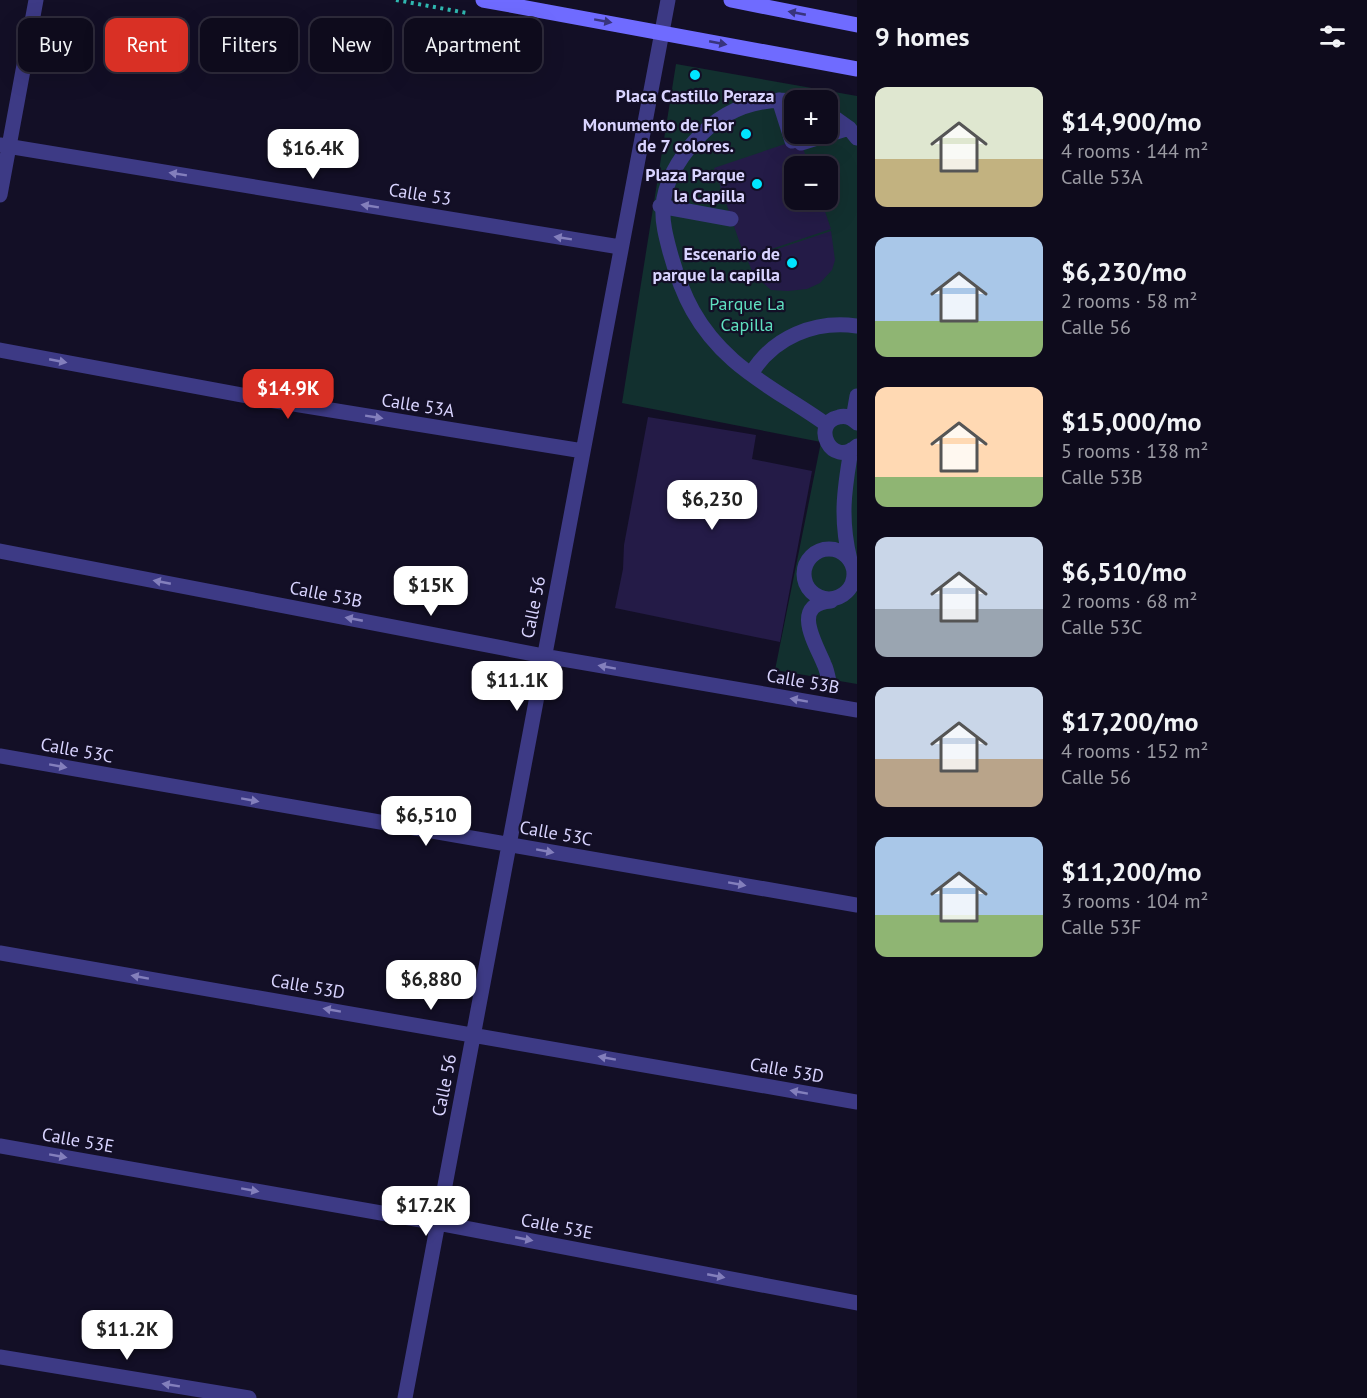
<!DOCTYPE html>
<meta charset="utf-8">
<style>
body{margin:0;font-family:"PT Sans",sans-serif;background:#171425;color:#f1f3f6;height:100vh;display:flex;flex-direction:column;font-size:22px;white-space:nowrap}
*{box-sizing:border-box;margin:0}
p{font-size:20px;color:#9b9ba3}
.icon{flex:none;width:33px;height:33px;fill:none;stroke:currentColor;stroke-width:2;stroke-linecap:round;stroke-linejoin:round}
.map{position:relative;flex:1;overflow:hidden}
.drawer{display:flex;flex-direction:column;background:#0e0b1c;width:510px}
.drawer>*{flex:none}
.guide{position:absolute;left:18px;top:18px;width:570px;height:54px;display:flex;gap:12px}
.controls{position:absolute;left:784px;top:90px;display:grid;gap:12px}
.controls a{display:grid;place-items:center;width:54px;height:54px;border-radius:12px;background:#0e0b1c;box-shadow:0 6px 24px #0002,0 0 0 2px #2e2b3b;font-size:30px}
.price{position:absolute;translate:-50% -51px;padding:0 14px;border-radius:12px;background:#fff;color:#222;font-size:20px;line-height:39px;filter:drop-shadow(0 2px 3px #0008)}
.price::after{content:'';position:absolute;left:50%;top:36px;width:18px;height:14px;margin-left:-9px;background:inherit;clip-path:polygon(0 0,100% 0,50% 100%)}
.price.selected{background:#d93025;color:#fff}
ul{padding:0;list-style:none}
li{display:flex;align-items:center;gap:18px;height:150px;padding:0 18px}
li span{display:grid;place-items:center;flex:none;width:168px;height:120px;border-radius:12px;color:#555}
li>.icon{margin-inline-start:auto}
span .icon{width:72px;height:72px;fill:#fffc;stroke-width:1}
li b{font-size:26px}
h2{display:flex;justify-content:space-between;align-items:center;height:72px;padding:0 18px;font-size:26px}
.chip{padding:0 21px;border-radius:12px;background:#0e0b1c;box-shadow:0 6px 24px #0002,0 0 0 2px #2e2b3b;font-size:21px;line-height:54px}
.chip.selected{background:#d93025;color:#fff}
main{display:flex;flex:1;min-height:0}
.map>svg:first-child{display:block}
.green{fill:#12302f;fill-rule:evenodd}
.building{fill:#241b47}
.lines{fill:none;stroke-linecap:round;stroke-linejoin:round}
.path{stroke:#2fb8b0;stroke-width:4;stroke-dasharray:3 4.5;stroke-linecap:butt}
.pedestrian{stroke:#3d3a85;stroke-width:15}
.minor{stroke:#3d3a85;stroke-width:15}
.secondary{stroke:#6f6bff;stroke-width:15}
.oneway{fill:#38347d}
.oneway2{fill:#837fbc}
.poi-dot{fill:#00e5ff;stroke:#130f26;stroke-width:2}
.labels{text-anchor:middle;dominant-baseline:central;stroke-width:4.5;stroke-linejoin:round;paint-order:stroke}
.poi-label{font-size:18px;font-weight:bold;fill:#d9d4ff;stroke:#130f26;text-anchor:end}
.street-label{font-size:18px;fill:#d9d4ff;stroke:#130f26}
.park-label{font-size:18px;fill:#5fe0c0;stroke:#130f26}
</style>
<main>
<div class="map">
<svg width="857" height="1398" viewBox="0 0 857 1398">
<rect width="100%" height="100%" fill="#130f26"/>
<path class="green" d="M 676,64 L 857,96 L 857,684 L 775,670 L 821,442 L 622,403 ZM 795,100 L 828,100 L 828,134 L 795,134 ZM 795,166 L 828,166 L 828,200 L 795,200 Z"/>
<path class="building" d="M 800,139 L 809,166 L 795,166 L 795,200 L 821,200 L 831,229 L 745,258 L 714,168 Z
M 831,231 L 835,260 L 832,270 L 820,283 L 807,289 L 788,291 L 771,290 L 754,275 L 747,259 Z
M 648,417 L 756,435 L 752,459 L 812,471 L 780,642 L 615,608 L 623,569 L 624,545 Z"/>
<g class="lines">
<path class="path" d="M 396,0 L 467,13"/>
<path class="pedestrian" d="M 779,100 L 792,141
M 795,101 C 754,97 721,111 694,142 C 679,159 664,183 663,207 C 662,222 666,237 670,252 C 682,296 698,329 733,360 C 761,385 797,403 827,425
M 828,113 L 849,128 L 857,138
M 801,143 L 849,128
M 660,206 L 731,219
M 751,374 C 773,337 815,320 857,326
M 853,419 L 857,396
M 857,423 C 852,418 846,415 839,417 C 810,423 831,469 857,446
M804 574a25 25 0 1 1 50 0a25 25 0 1 1-50 0Z
M 850,560 C 840,519 844,491 851,450
M 829,682 C 828,676 827,670 824,664 C 816,644 790,604 831,601"/>
<path class="minor" d="M 0,145 L 620,247
M 0,195 L 36,0
M 0,350 L 263,399 L 583,451
M 0,551 L 544,656 L 857,710
M 0,756 L 857,905
M 0,953 L 857,1102
M 0,1146 L 438,1223 L 857,1303
M 0,1357 L 249,1398
M 405,1398 L 668,0"/>
<path class="secondary" d="M 483,0 L 857,69
M 731,0 L 857,25"/>
</g>
<defs><path id="oneway-solid" d="M-6-.8H1V-3.2L6.5 0L1 3.2V.8H-6Z" transform="scale(1.5)"/></defs>
<g class="oneway">
<use href="#oneway-solid" transform="translate(797 13) rotate(-169)"/>
<use href="#oneway-solid" transform="translate(603 21) rotate(10)"/>
<use href="#oneway-solid" transform="translate(718 43) rotate(11)"/>
</g>
<g class="oneway2">
<use href="#oneway-solid" transform="translate(178 174) rotate(-171)"/>
<use href="#oneway-solid" transform="translate(370 206) rotate(-171)"/>
<use href="#oneway-solid" transform="translate(563 238) rotate(-171)"/>
<use href="#oneway-solid" transform="translate(58 361) rotate(11)"/>
<use href="#oneway-solid" transform="translate(374 417) rotate(9)"/>
<use href="#oneway-solid" transform="translate(162 582) rotate(-169)"/>
<use href="#oneway-solid" transform="translate(354 619) rotate(-169)"/>
<use href="#oneway-solid" transform="translate(607 667) rotate(-170)"/>
<use href="#oneway-solid" transform="translate(799 700) rotate(-170)"/>
<use href="#oneway-solid" transform="translate(58 766) rotate(10)"/>
<use href="#oneway-solid" transform="translate(250 800) rotate(10)"/>
<use href="#oneway-solid" transform="translate(545 851) rotate(10)"/>
<use href="#oneway-solid" transform="translate(737 884) rotate(10)"/>
<use href="#oneway-solid" transform="translate(140 977) rotate(-170)"/>
<use href="#oneway-solid" transform="translate(332 1010) rotate(-170)"/>
<use href="#oneway-solid" transform="translate(607 1058) rotate(-170)"/>
<use href="#oneway-solid" transform="translate(799 1092) rotate(-170)"/>
<use href="#oneway-solid" transform="translate(58 1156) rotate(10)"/>
<use href="#oneway-solid" transform="translate(250 1190) rotate(10)"/>
<use href="#oneway-solid" transform="translate(524 1239) rotate(11)"/>
<use href="#oneway-solid" transform="translate(716 1276) rotate(11)"/>
<use href="#oneway-solid" transform="translate(171 1385) rotate(-171)"/>
</g>
<g class="poi-dot">
<circle cx="695" cy="75" r="6"/>
<circle cx="746" cy="134" r="6"/>
<circle cx="757" cy="184" r="6"/>
<circle cx="792" cy="263" r="6"/>
</g>
<g class="labels">
<g class="poi-label">
<text x="695" y="95" text-anchor="middle">Placa Castillo Peraza</text>
<text x="734" y="124">Monumento de Flor<tspan x="734" dy="21">de 7 colores.</tspan></text>
<text x="745" y="174">Plaza Parque<tspan x="745" dy="21">la Capilla</tspan></text>
<text x="780" y="253">Escenario de<tspan x="780" dy="21">parque la capilla</tspan></text>
</g>
<g class="street-label">
<text transform="translate(420 194) rotate(9)">Calle 53</text>
<text transform="translate(418 405) rotate(9)">Calle 53A</text>
<text transform="translate(326 594) rotate(11)">Calle 53B</text>
<text transform="translate(533 607) rotate(-79)">Calle 56</text>
<text transform="translate(803 681) rotate(10)">Calle 53B</text>
<text transform="translate(77 750) rotate(10)">Calle 53C</text>
<text transform="translate(556 833) rotate(10)">Calle 53C</text>
<text transform="translate(308 986) rotate(10)">Calle 53D</text>
<text transform="translate(787 1070) rotate(10)">Calle 53D</text>
<text transform="translate(444 1085) rotate(-79)">Calle 56</text>
<text transform="translate(78 1140) rotate(10)">Calle 53E</text>
<text transform="translate(557 1226) rotate(11)">Calle 53E</text>
</g>
<g class="park-label">
<text x="747" y="303">Parque La<tspan x="747" dy="21">Capilla</tspan></text>
</g>
</g>
</svg>
<div class="controls">
<a>+</a>
<a>−</a>
</div>
<b class="price" style="left:313px;top:180px">$16.4K</b>
<b class="price selected" style="left:288px;top:420px">$14.9K</b>
<b class="price" style="left:712px;top:531px">$6,230</b>
<b class="price" style="left:431px;top:617px">$15K</b>
<b class="price" style="left:517px;top:712px">$11.1K</b>
<b class="price" style="left:426px;top:847px">$6,510</b>
<b class="price" style="left:431px;top:1011px">$6,880</b>
<b class="price" style="left:426px;top:1237px">$17.2K</b>
<b class="price" style="left:127px;top:1361px">$11.2K</b>
<div class="guide">
<a class="chip">Buy</a>
<a class="chip selected">Rent</a>
<a class="chip">Filters</a>
<a class="chip">New</a>
<a class="chip">Apartment</a>
</div>
</div>
<section class="drawer">
<h2>9 homes<svg class="icon" aria-label="filters" viewBox="0 0 24 24"><path d="M4 7h16M4 17h16"/><circle cx="9" cy="7" r="2"/><circle cx="15" cy="17" r="2"/></svg></h2>
<ul>
<li><span style="background:linear-gradient(#dfe7d0 60%,#c2b280 0)"><svg class="icon" aria-label="home" viewBox="0 0 24 24"><path d="M3 11l9-7 9 7M6 9v11h12V9"/></svg></span><div><b>$14,900/mo</b><p>4 rooms · 144 m²</p><p>Calle 53A</p></div></li>
<li><span style="background:linear-gradient(#a9c7e8 70%,#8fb573 0)"><svg class="icon" aria-label="home" viewBox="0 0 24 24"><path d="M3 11l9-7 9 7M6 9v11h12V9"/></svg></span><div><b>$6,230/mo</b><p>2 rooms · 58 m²</p><p>Calle 56</p></div></li>
<li><span style="background:linear-gradient(#ffd9b3 75%,#8fb573 0)"><svg class="icon" aria-label="home" viewBox="0 0 24 24"><path d="M3 11l9-7 9 7M6 9v11h12V9"/></svg></span><div><b>$15,000/mo</b><p>5 rooms · 138 m²</p><p>Calle 53B</p></div></li>
<li><span style="background:linear-gradient(#c9d6e8 60%,#9aa5b1 0)"><svg class="icon" aria-label="home" viewBox="0 0 24 24"><path d="M3 11l9-7 9 7M6 9v11h12V9"/></svg></span><div><b>$6,510/mo</b><p>2 rooms · 68 m²</p><p>Calle 53C</p></div></li>
<li><span style="background:linear-gradient(#c9d6e8 60%,#b9a48a 0)"><svg class="icon" aria-label="home" viewBox="0 0 24 24"><path d="M3 11l9-7 9 7M6 9v11h12V9"/></svg></span><div><b>$17,200/mo</b><p>4 rooms · 152 m²</p><p>Calle 56</p></div></li>
<li><span style="background:linear-gradient(#a9c7e8 65%,#8fb573 0)"><svg class="icon" aria-label="home" viewBox="0 0 24 24"><path d="M3 11l9-7 9 7M6 9v11h12V9"/></svg></span><div><b>$11,200/mo</b><p>3 rooms · 104 m²</p><p>Calle 53F</p></div></li>
</ul>
</section>
</main>
